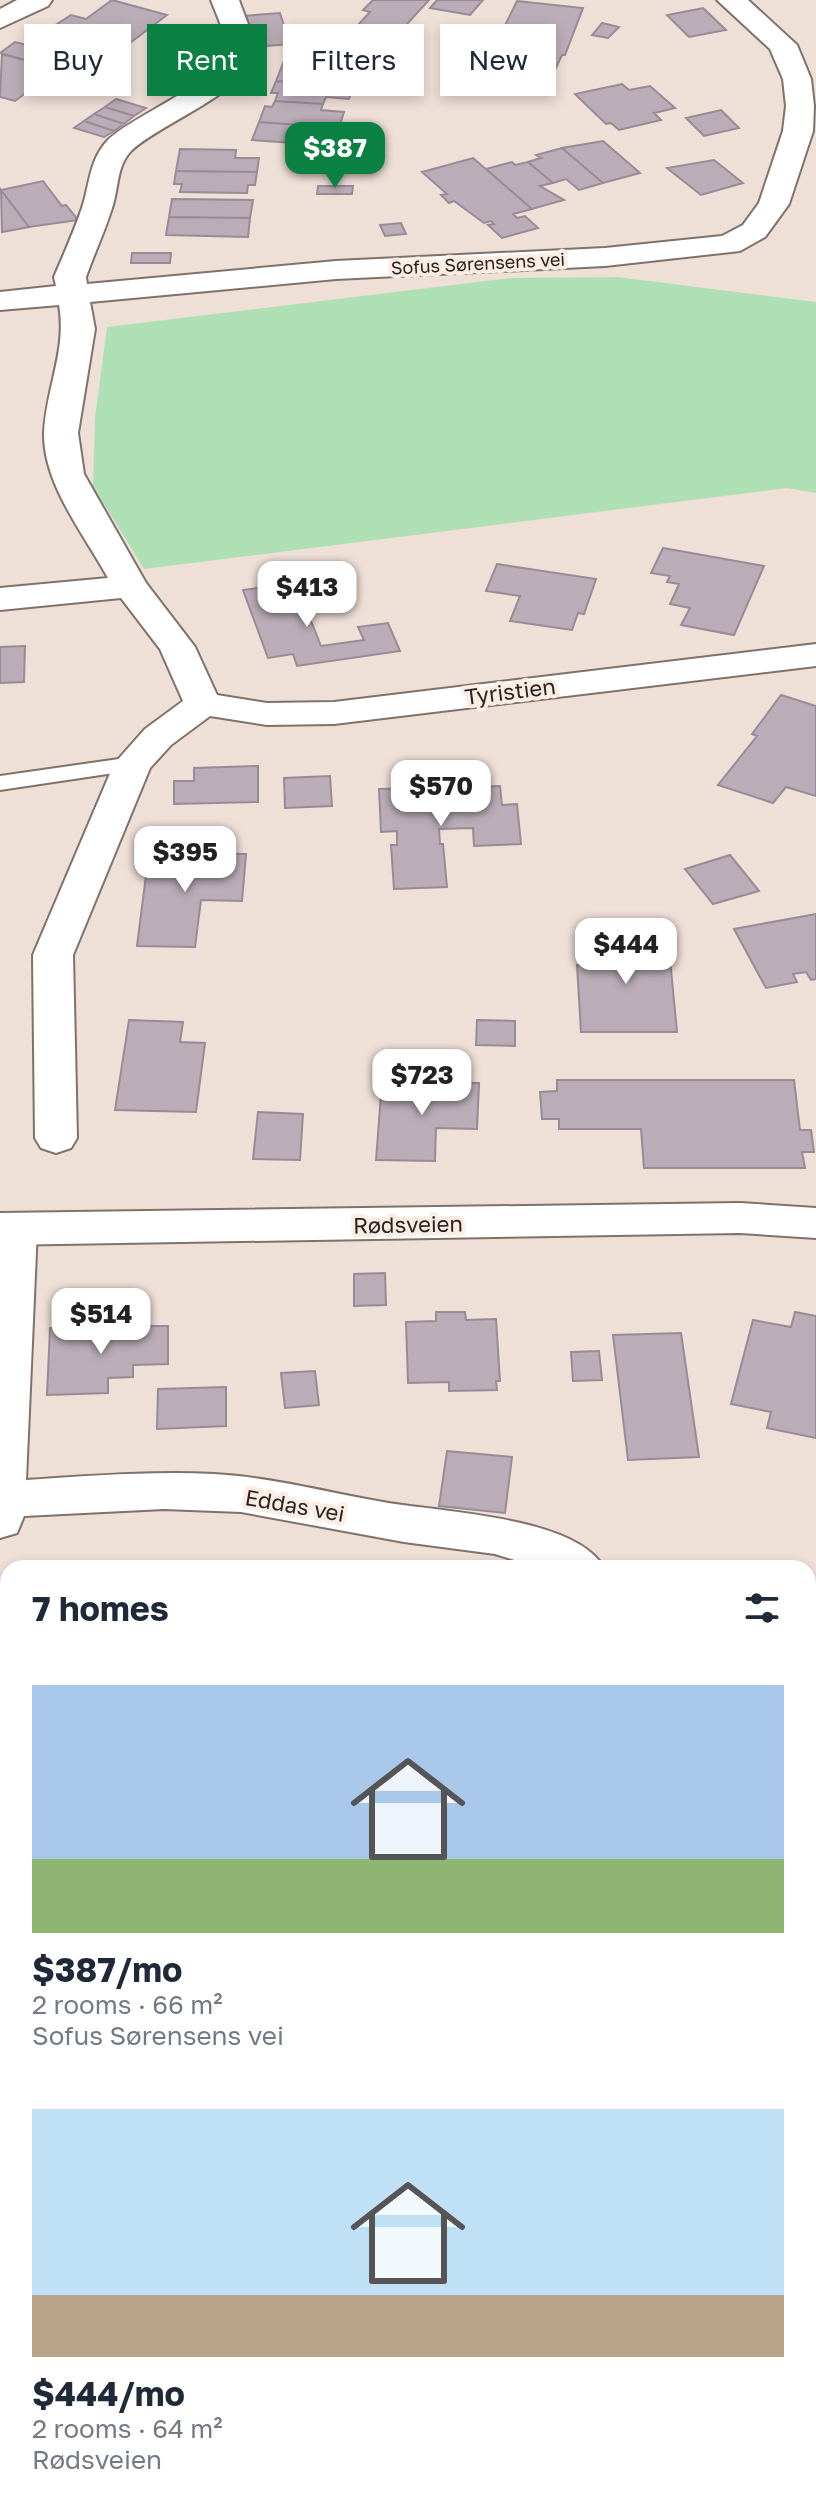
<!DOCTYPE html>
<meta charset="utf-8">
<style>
body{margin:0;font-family:"Golos Text",sans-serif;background:#f2f2f3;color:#1f2937;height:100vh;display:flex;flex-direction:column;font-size:30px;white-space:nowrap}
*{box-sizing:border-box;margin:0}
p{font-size:26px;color:#747a83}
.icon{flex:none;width:44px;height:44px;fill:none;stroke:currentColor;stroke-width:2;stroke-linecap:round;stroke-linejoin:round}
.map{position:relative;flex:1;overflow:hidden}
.drawer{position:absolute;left:0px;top:1560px;width:816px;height:960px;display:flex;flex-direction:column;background:#fff;border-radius:24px 24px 0 0;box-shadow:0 4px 12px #0003}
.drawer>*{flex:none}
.banner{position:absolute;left:24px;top:24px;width:768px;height:72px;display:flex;gap:16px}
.price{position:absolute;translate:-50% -68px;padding:0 18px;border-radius:16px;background:#fff;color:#222;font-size:26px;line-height:52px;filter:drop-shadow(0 2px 4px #0008)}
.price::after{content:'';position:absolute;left:50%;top:48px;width:24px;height:18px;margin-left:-12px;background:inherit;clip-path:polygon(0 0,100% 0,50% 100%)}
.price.selected{background:#0b8043;color:#fff}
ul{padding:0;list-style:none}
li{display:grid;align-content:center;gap:16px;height:424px;padding:0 32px}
li span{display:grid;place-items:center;height:248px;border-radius:0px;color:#555}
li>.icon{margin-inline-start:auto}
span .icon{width:144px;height:144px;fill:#fffc;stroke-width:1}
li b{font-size:34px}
h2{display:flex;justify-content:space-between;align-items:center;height:96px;padding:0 32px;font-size:34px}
.pill{padding:0 28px;border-radius:0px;background:#fff;box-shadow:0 4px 12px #0003;font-size:28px;line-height:72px}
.pill.selected{background:#0b8043;color:#fff}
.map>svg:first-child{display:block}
.green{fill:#afe0b5}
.building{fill:#baadb7;stroke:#988b95;stroke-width:2}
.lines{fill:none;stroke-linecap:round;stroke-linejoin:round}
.service-casing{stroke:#7f726b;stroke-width:4}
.minor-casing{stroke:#7f726b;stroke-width:4}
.tertiary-casing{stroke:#7f726b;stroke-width:4}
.service{fill:#fff;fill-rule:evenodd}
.minor{fill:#fff;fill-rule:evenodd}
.tertiary{fill:#fff;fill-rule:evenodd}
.labels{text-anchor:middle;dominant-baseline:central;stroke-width:8;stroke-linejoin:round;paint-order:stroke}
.far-street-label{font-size:18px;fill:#292421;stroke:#fbece4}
.street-label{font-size:22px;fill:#292421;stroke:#fbece4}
</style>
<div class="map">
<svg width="816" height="2520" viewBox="0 0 816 2520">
<rect width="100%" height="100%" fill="#eedfd7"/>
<path class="green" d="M 618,277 L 816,302 L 816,493 L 787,488 L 144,569 L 93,486 L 95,418 L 107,327 L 510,278 Z
M 816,2197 L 816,2520 L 383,2520 L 394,2512 L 808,2512 L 808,2203 Z"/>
<path class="building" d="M 112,0 L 167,15 L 126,46 L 54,26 L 71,15 L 86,19 Z
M 373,0 L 429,0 L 397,35 L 356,27 L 370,12 L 363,10 Z
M 437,0 L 483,0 L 470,15 L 430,8 Z
M 517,1 L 583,8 L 565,55 L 562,55 L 555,70 L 487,62 Z
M 703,8 L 726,30 L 689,37 L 667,15 Z
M 280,13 L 290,44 L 253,47 L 243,16 Z
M 602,23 L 619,27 L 608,38 L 592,35 Z
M 57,27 L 112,42 L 71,73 L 0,53 L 15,42 L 31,46 Z
M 293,51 L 339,54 L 336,64 L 361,66 L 353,87 L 276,81 L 284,61 L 289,61 Z
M 2,54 L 71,73 L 54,85 L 41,82 L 15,101 L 0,97 Z
M 487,68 L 526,72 L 520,86 L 481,82 Z
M 276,81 L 353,87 L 349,99 L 326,97 L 323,104 L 275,101 L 278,93 L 271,93 Z
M 622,84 L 629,90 L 650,86 L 675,108 L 654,113 L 661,120 L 619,130 L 611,123 L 606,124 L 575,94 Z
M 116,99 L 146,108 L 134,116 L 105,107 Z
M 275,101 L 323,104 L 321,110 L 344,112 L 339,128 L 259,122 L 265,106 L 272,107 Z
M 105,107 L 134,116 L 124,124 L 94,114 Z
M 721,110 L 739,128 L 704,136 L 686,118 Z
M 94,114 L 124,124 L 114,131 L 84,121 Z
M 84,121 L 114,131 L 104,137 L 74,128 Z
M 259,122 L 339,128 L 335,138 L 325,138 L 322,145 L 252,140 Z
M 603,141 L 640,173 L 603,183 L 562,148 Z
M 562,148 L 603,183 L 579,190 L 566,179 L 553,183 L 528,162 L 541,158 L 536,155 Z
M 180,149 L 236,150 L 235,158 L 259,158 L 257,172 L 176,171 Z
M 473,158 L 532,209 L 513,214 L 517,218 L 525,216 L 538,228 L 502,238 L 488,225 L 494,224 L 491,221 L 484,223 L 454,201 L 449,203 L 441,195 L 447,194 L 422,172 Z
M 714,160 L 743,183 L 701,195 L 667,168 Z
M 512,162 L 515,165 L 528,162 L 553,183 L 540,186 L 564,200 L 532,209 L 486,169 Z
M 176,171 L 257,172 L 255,185 L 248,185 L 247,193 L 180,192 L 182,184 L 174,184 Z
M 43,181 L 62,206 L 66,205 L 78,220 L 29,227 L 1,190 Z
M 318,186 L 353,186 L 352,194 L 317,194 Z
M 1,190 L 29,227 L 2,232 Z
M 172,199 L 253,200 L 250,218 L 169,217 Z
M 169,217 L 250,218 L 248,237 L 166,235 Z
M 401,223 L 406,234 L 385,236 L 380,225 Z
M 132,253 L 171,253 L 170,263 L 131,263 Z
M 663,548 L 764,566 L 734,635 L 681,625 L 690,608 L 670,604 L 679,584 L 667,582 L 670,576 L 651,573 Z
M 497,564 L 596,579 L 584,614 L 578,613 L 572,630 L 510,621 L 520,596 L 486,591 Z
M 296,583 L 321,646 L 364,640 L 358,627 L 388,623 L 400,651 L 297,666 L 293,654 L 268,658 L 243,590 Z
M 25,646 L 24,682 L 0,683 L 0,647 Z
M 781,695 L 816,706 L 816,796 L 786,787 L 773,803 L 718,785 L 757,736 L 752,734 Z
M 258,766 L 258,802 L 174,804 L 174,781 L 194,781 L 194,768 Z
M 330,776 L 332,806 L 285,808 L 284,778 Z
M 500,786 L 502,805 L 517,804 L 521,844 L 474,846 L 473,828 L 439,829 L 440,844 L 443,844 L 447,887 L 394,889 L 391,845 L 397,845 L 397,831 L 381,832 L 379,789 Z
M 149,852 L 246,854 L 242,901 L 201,900 L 195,947 L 137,946 Z
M 730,855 L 759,891 L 713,904 L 685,869 Z
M 816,914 L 816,979 L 811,980 L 806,972 L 793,974 L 797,982 L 766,988 L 734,929 Z
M 583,937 L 668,938 L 677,1032 L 581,1032 L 577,965 L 585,965 Z
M 129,1020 L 183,1022 L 180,1042 L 205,1043 L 196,1112 L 115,1110 Z
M 477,1020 L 515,1021 L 515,1046 L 476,1045 Z
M 557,1080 L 794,1080 L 800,1130 L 811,1130 L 814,1152 L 802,1152 L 805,1168 L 644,1168 L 641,1129 L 559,1129 L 559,1119 L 542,1119 L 540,1092 L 557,1091 Z
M 382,1082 L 479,1083 L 477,1129 L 436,1128 L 435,1161 L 376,1160 Z
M 258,1112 L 303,1114 L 300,1160 L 253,1159 Z
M 385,1273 L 386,1305 L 354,1306 L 354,1274 Z
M 436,1312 L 465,1312 L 466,1320 L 496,1319 L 500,1381 L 496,1381 L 497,1390 L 449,1391 L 449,1382 L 408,1383 L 406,1322 L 436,1321 Z
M 795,1312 L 816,1316 L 816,1438 L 767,1428 L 771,1412 L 731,1404 L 753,1320 L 791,1327 Z
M 134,1326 L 168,1326 L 168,1364 L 133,1365 L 133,1377 L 108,1378 L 108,1393 L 47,1395 L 50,1328 Z
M 681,1333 L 699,1457 L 628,1460 L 613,1335 Z
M 599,1351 L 602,1380 L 573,1381 L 571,1352 Z
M 315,1371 L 319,1405 L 285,1408 L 281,1373 Z
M 226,1387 L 226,1426 L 157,1429 L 158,1389 Z
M 447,1451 L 512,1457 L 505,1513 L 439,1506 Z
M 185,1563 L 260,1564 L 259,1568 L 185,1568 Z
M 0,1692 L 8,1698 L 8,1716 L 0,1722 Z
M 0,1727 L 8,1733 L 8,1770 L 0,1777 Z
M 816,1949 L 816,2026 L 808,2014 L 808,1953 Z
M 816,2057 L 816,2127 L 808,2128 L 808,2058 Z
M 0,2132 L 8,2139 L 8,2182 L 0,2190 Z"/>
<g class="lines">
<defs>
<path id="service" d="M 133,757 L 141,759 L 145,764 L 141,769 L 0,790 L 0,776 Z"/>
<path id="minor" d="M 17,0 L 52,0 L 48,6 L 0,28 L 0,9 Z
M 211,0 L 239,0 C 244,16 255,36 254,53 C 251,90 157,125 131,151 C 116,167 119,188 112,208 C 105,231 94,254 86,277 L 87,284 L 336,261 L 605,248 L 722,236 L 743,225 L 759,203 L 783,131 L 786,106 L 783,79 L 770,49 L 717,0 L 748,0 L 797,45 L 811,79 L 814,106 L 813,131 L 789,204 L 765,237 L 740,251 L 605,266 L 336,279 L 90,302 L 95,329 L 78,433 L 84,474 L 146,583 L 195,647 L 217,695 L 267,703 L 334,702 L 816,644 L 816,666 L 334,724 L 267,725 L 210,716 L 171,745 L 150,768 L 73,955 L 77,1138 L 71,1148 L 56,1153 L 41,1148 L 35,1138 L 33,955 L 114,764 L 145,729 L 183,701 L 160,649 L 121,598 L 0,610 L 0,588 L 108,578 C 84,534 43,484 44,433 C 46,388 67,350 59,305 L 0,310 L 0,292 L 56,286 L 54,277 C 64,254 74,231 82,208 C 90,184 89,160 108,140 C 129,118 223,79 226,53 C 227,36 217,16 211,0 Z
M 15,1213 L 30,1218 L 37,1229 L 26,1480 C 88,1476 151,1471 214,1474 C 271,1477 326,1492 383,1502 C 437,1512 576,1516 604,1568 L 540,1568 L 495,1554 L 404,1542 L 241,1512 L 164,1509 L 24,1516 L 17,1533 L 0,1538 L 0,1218 Z
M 808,1753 L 816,1756 L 816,1803 L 808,1800 Z
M 816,1856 L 816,1902 L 808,1905 L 808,1859 Z"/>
<path id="tertiary" d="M 740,1203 L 816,1208 L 816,1238 L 740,1233 L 0,1245 L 0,1213 Z"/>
</defs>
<use href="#service" class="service-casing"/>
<use href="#minor" class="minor-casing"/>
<use href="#tertiary" class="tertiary-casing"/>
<use href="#service" class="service"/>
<use href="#minor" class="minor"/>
<use href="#tertiary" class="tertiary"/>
</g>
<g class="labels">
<g class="far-street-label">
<text transform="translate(478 263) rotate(-3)">Sofus Sørensens vei</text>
</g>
<g class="street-label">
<text transform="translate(510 691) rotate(-7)">Tyristien</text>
<text transform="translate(408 1224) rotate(-1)">Rødsveien</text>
<text transform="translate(295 1505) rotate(10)">Eddas vei</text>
</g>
</g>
</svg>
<b class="price selected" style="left:335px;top:190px">$387</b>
<b class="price" style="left:307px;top:629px">$413</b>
<b class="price" style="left:441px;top:828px">$570</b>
<b class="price" style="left:185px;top:894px">$395</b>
<b class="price" style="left:626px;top:986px">$444</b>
<b class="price" style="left:422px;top:1117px">$723</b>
<b class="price" style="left:101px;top:1356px">$514</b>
<div class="banner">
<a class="pill">Buy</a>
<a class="pill selected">Rent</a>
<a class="pill">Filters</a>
<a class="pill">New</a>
</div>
<section class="drawer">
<h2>7 homes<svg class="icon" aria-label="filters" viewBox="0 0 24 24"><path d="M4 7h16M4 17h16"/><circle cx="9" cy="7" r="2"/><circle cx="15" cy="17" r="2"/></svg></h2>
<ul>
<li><span style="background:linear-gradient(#a9c7e8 70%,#8fb573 0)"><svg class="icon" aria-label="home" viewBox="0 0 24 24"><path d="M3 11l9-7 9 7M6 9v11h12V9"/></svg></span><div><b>$387/mo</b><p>2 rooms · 66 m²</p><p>Sofus Sørensens vei</p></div></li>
<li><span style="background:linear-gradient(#bfe0f5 75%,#b9a48a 0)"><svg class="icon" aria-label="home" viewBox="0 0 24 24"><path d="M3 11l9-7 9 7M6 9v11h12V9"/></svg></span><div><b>$444/mo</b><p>2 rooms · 64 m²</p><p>Rødsveien</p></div></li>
</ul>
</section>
</div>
